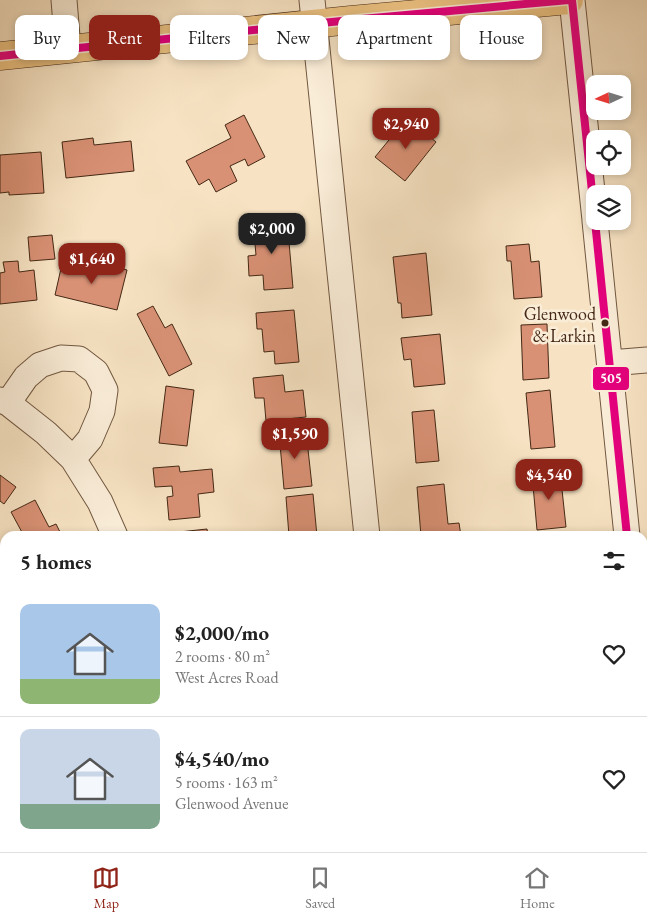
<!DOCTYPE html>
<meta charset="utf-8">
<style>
body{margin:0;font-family:"EB Garamond",serif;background:#f2f2f2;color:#222;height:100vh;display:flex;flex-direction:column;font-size:19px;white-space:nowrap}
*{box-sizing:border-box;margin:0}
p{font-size:16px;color:#767676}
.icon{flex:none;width:28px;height:28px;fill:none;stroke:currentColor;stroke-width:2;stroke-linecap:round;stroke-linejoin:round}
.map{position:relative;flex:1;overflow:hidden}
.sheet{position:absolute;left:0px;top:531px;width:648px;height:321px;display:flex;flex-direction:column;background:#fff;border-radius:15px 15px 0 0;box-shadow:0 2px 8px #0003}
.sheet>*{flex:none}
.guide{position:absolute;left:15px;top:15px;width:618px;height:45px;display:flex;gap:10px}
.needle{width:32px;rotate:266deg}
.fabs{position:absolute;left:586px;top:75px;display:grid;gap:10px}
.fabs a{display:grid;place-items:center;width:45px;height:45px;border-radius:10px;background:#fff;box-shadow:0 2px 8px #0003;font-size:25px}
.price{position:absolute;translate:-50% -42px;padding:0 11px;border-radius:10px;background:#8f2418;color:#fff;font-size:16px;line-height:32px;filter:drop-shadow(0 1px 2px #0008)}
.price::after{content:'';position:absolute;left:50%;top:30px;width:15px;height:11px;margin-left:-8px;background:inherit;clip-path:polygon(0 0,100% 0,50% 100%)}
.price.current{background:#222;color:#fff}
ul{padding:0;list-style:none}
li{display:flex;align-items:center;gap:15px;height:125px;padding:0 20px}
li+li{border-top:1px solid #e0e0e0}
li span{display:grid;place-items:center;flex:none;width:140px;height:100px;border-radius:10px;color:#555}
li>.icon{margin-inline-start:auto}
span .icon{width:60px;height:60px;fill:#fffc;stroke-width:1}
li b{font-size:21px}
h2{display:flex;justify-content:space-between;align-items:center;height:60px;padding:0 20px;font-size:21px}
.chip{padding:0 18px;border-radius:10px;background:#fff;box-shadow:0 2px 8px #0003;font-size:18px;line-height:45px}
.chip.current{background:#8f2418;color:#fff}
.dock{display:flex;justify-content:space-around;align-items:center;height:70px;border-top:1px solid #e0e0e0;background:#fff;font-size:14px;color:#767676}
.dock a{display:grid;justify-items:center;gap:2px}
.dock .current{color:#8f2418}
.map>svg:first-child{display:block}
.building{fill:#d99175;stroke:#442815}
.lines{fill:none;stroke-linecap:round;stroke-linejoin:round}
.minor-casing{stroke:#715740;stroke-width:27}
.major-casing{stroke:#442815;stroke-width:29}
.minor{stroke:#faedd8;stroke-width:25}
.major{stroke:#ecc282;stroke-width:28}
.bus-1-casing{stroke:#faedd8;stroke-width:11}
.bus-1{stroke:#e5007d;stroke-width:8}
.bus-dot{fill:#442815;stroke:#faedd8;stroke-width:2}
.labels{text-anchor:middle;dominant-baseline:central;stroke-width:5;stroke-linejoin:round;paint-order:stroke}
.bus-label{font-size:18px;fill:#442815;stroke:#faedd8;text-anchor:end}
.line-badge{stroke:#faedd8;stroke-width:2}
.badge-label{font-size:14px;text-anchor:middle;font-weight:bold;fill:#fff}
</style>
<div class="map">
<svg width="647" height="852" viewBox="0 0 647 852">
<rect width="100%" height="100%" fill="#f7e3c3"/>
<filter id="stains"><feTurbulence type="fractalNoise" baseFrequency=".004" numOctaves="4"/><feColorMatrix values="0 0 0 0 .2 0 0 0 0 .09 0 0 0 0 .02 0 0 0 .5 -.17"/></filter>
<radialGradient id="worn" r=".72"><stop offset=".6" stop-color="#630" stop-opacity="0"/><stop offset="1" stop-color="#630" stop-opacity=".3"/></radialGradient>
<path class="building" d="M 244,115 L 265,157 L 248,166 L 245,159 L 230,166 L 237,181 L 216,192 L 209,179 L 199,185 L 186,161 L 231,138 L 225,125 Z
M 407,118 L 436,142 L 405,181 L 375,157 Z
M 93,138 L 94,145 L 131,141 L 134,171 L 66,178 L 62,142 Z
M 41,152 L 44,193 L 9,195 L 9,192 L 0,193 L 0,155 Z
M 287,219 L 293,288 L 264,290 L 263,275 L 249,276 L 248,256 L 256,255 L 253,222 Z
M 52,235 L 55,259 L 30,261 L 28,237 Z
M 529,244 L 531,262 L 539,261 L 542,297 L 514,299 L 511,261 L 507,261 L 506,246 Z
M 426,253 L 432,315 L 402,318 L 401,303 L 398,303 L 393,257 Z
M 18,261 L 19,272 L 34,270 L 37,300 L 0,304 L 0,273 L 5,272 L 3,262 Z
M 94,262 L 127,270 L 117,310 L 55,295 L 62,264 L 92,272 Z
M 153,306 L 165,328 L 172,324 L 192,364 L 169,376 L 137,314 Z
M 294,310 L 299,362 L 275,364 L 274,351 L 264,352 L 262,329 L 257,329 L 256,313 Z
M 547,324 L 549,378 L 523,380 L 521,325 Z
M 440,334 L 445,384 L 414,387 L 411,359 L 404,360 L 401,338 Z
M 283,375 L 285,392 L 303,390 L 306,417 L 266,421 L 264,398 L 255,398 L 253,378 Z
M 166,386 L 194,390 L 187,446 L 159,443 Z
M 550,390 L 555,447 L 531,449 L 526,393 Z
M 434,410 L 439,461 L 416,463 L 412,412 Z
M 306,431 L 312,486 L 284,489 L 279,433 Z
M 179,466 L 180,472 L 212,469 L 214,492 L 198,494 L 200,517 L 169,520 L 167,497 L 173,496 L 172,486 L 155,487 L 153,468 Z
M 560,471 L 566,527 L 537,530 L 532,474 Z
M 0,475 L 16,487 L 4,504 L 0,501 Z
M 444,484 L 448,524 L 459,523 L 461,536 L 421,536 L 417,487 Z
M 313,494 L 317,536 L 289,536 L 286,497 Z
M 35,500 L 49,527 L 56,524 L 62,536 L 24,536 L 11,512 Z
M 207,529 L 208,536 L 170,536 L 170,533 Z
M 5,761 L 5,801 L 0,806 L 0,766 Z
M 184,848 L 208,848 L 207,852 L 183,852 Z"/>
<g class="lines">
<defs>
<path id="minor" d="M 64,0 L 68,49
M 312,0 L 367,536
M 572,0 L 595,220
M 595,221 L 627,536
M 610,363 L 647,360
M 0,400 L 8,403 L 46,433 L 73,459 L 100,502 L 115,536
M 8,403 L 26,377 L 40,365 L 61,358 L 79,359 L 96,372 L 105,390 L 102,411 L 90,439 L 73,459
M 642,653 L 647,652
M 642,683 L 647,727
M 400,848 L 400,852
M 35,852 L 40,848
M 132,852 L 133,848"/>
<path id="major" d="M 0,56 L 351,20 L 569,0"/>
</defs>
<use href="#minor" class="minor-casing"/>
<use href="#major" class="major-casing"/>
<use href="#minor" class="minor"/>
<use href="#major" class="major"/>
<defs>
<path id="bus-1" d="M 572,0 L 595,220
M 0,56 L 351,20 L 569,0
M 595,221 L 627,536
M 642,687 L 647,727"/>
</defs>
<use href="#bus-1" class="bus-1-casing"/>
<use href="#bus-1" class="bus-1"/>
</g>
<circle class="bus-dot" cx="605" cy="323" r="4.5"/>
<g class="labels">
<g class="bus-label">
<text x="596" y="313">Glenwood<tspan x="596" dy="22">&amp; Larkin</tspan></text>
</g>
</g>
<rect class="line-badge" x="592" y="366" width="38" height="25" rx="5" fill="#e5007d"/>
<g class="badge-label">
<text x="611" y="383">505</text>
</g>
<rect width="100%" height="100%" filter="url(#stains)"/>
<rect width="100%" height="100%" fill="url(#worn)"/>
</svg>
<div class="fabs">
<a><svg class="needle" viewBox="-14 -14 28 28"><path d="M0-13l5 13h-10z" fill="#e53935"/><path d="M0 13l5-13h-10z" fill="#767676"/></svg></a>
<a><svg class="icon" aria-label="locate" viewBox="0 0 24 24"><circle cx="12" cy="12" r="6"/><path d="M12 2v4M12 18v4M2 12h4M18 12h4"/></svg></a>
<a><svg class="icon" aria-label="layers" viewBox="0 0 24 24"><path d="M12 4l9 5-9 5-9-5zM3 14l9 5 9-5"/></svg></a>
</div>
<b class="price" style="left:406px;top:150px">$2,940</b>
<b class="price current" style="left:272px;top:255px">$2,000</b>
<b class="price" style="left:92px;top:285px">$1,640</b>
<b class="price" style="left:295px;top:460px">$1,590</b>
<b class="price" style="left:549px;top:501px">$4,540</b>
<div class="guide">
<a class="chip">Buy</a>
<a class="chip current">Rent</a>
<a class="chip">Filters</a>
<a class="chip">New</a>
<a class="chip">Apartment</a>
<a class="chip">House</a>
</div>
<section class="sheet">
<h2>5 homes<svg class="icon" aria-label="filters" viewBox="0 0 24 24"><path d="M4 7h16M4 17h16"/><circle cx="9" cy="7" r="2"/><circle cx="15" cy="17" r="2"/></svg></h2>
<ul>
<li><span style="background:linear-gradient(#a9c7e8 75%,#8fb573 0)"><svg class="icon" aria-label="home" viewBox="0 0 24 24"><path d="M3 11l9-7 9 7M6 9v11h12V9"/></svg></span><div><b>$2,000/mo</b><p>2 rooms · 80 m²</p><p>West Acres Road</p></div><svg class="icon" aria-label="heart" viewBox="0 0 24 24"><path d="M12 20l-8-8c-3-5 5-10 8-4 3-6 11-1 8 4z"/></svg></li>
<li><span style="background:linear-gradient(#c9d6e8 75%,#7fa58c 0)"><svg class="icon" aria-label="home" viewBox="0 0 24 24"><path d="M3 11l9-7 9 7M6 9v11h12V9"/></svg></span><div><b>$4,540/mo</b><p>5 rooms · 163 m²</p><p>Glenwood Avenue</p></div><svg class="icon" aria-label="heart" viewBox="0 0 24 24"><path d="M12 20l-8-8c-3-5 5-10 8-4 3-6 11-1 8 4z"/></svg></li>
</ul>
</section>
</div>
<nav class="dock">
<a class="current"><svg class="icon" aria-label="map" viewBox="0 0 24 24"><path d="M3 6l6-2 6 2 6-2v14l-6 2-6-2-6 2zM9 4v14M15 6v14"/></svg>Map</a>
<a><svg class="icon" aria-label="saved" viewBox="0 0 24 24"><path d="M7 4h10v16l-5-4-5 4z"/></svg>Saved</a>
<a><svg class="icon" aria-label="home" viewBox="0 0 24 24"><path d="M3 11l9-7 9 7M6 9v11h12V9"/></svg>Home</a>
</nav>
